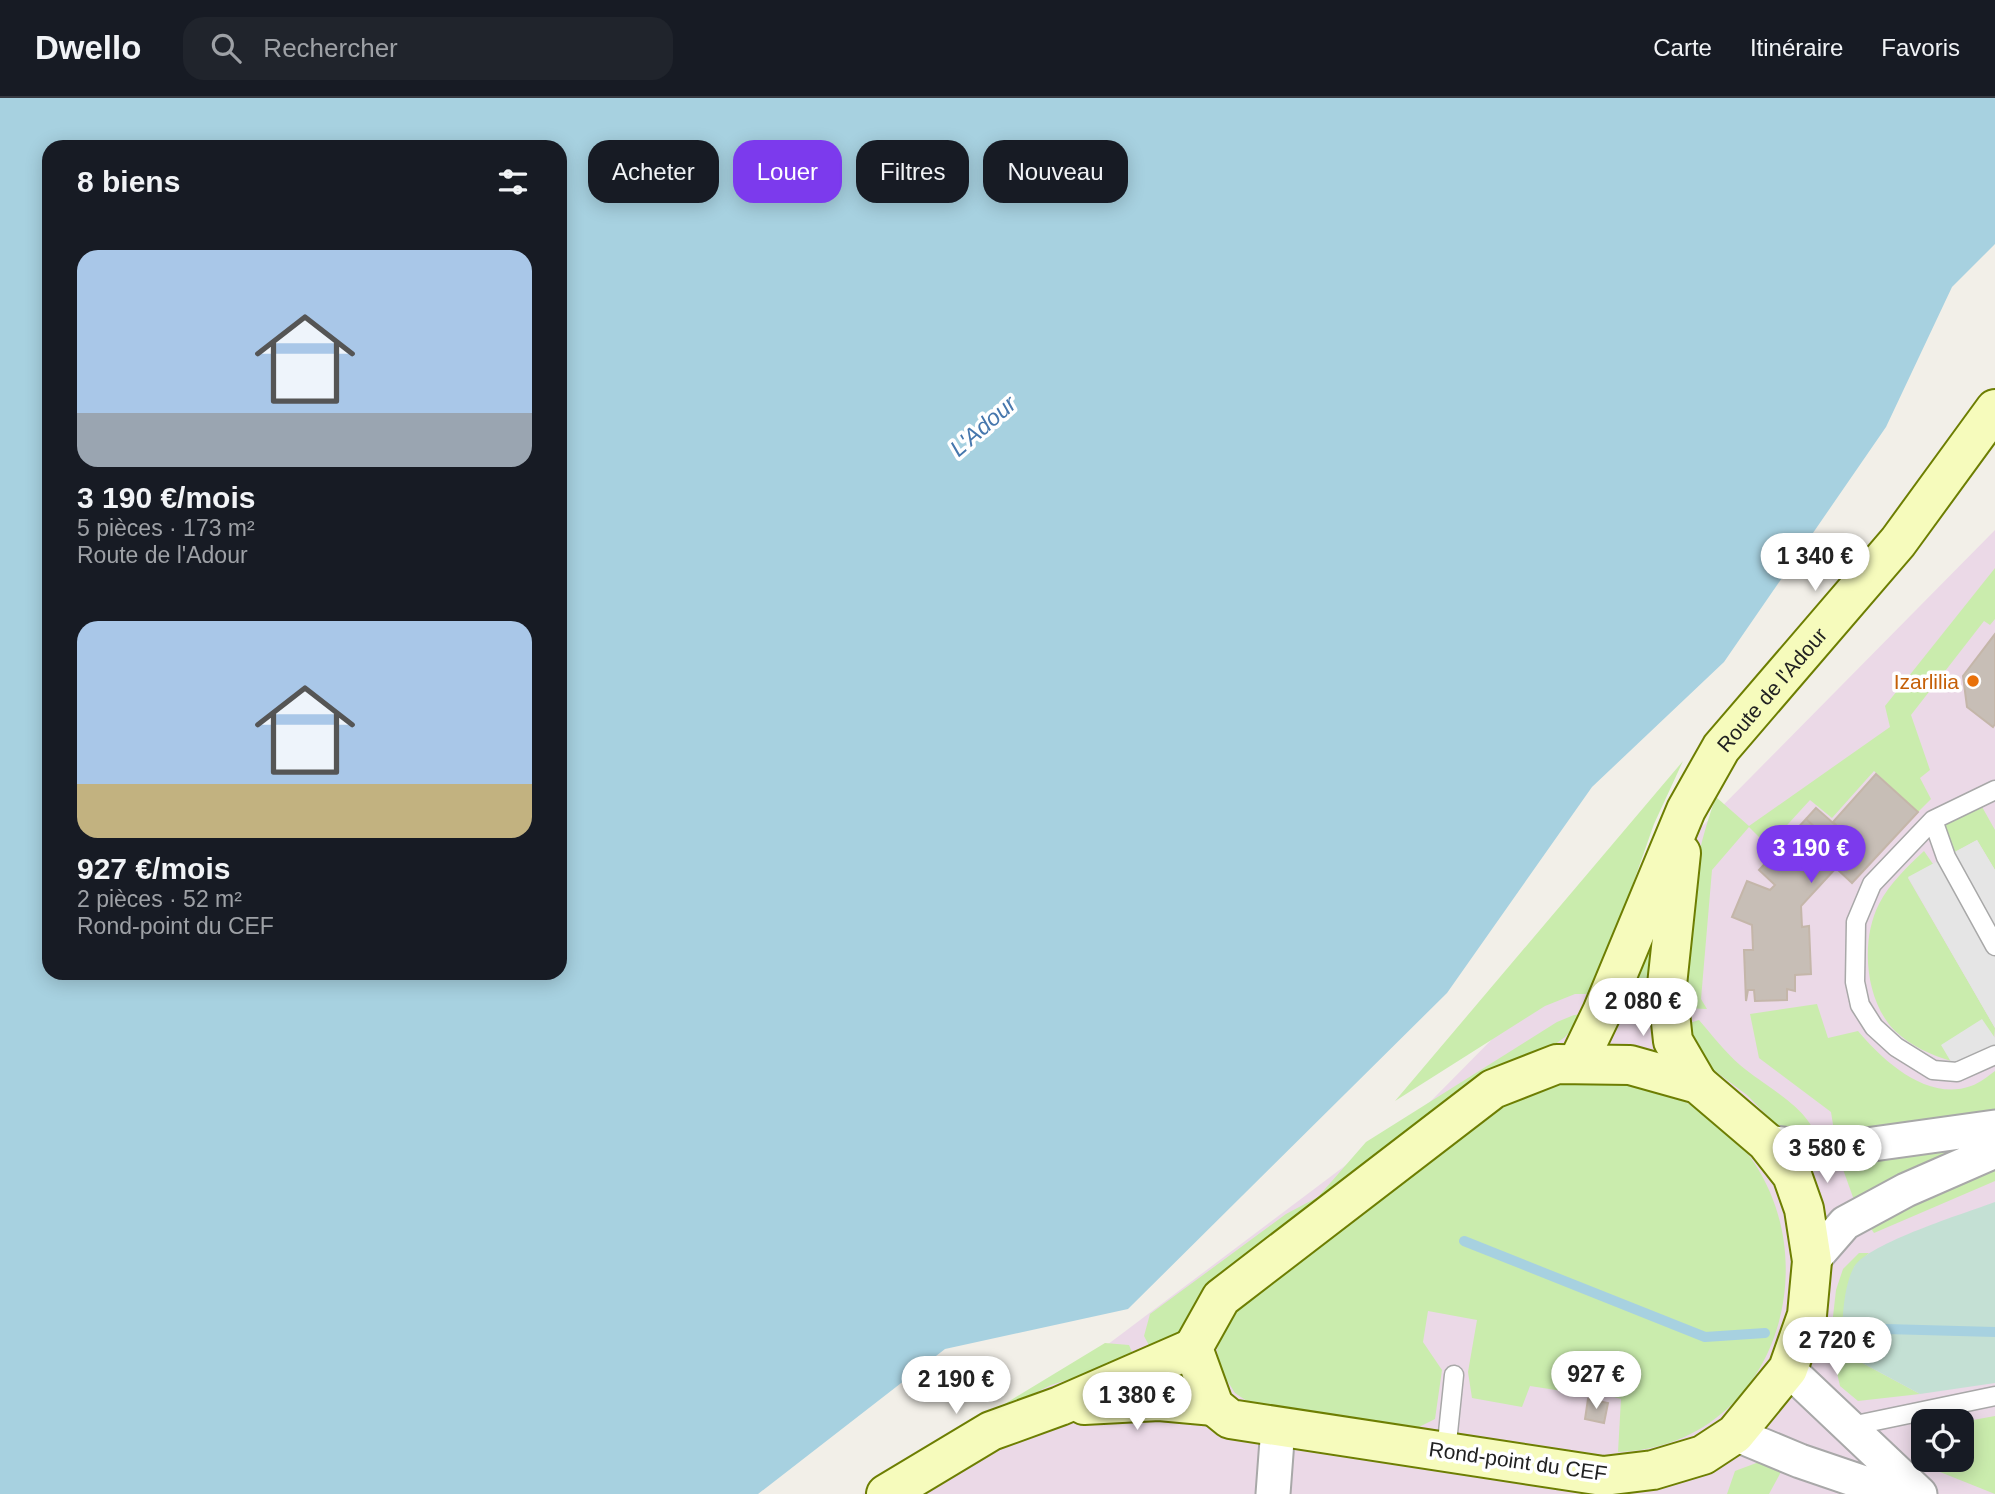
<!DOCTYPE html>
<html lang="fr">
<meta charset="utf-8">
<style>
body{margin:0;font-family:Helvetica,sans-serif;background:#20242c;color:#f1f3f6;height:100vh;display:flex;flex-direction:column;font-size:26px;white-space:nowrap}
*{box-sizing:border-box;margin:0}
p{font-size:23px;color:#9ea1a6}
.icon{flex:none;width:38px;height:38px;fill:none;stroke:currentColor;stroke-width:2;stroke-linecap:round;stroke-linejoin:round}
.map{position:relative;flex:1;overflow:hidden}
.drawer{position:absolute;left:42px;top:42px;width:525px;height:840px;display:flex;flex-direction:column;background:#171b24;border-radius:21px;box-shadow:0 4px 18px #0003}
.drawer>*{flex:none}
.banner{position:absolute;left:588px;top:42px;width:665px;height:63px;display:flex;gap:14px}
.fabs{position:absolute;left:1911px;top:1311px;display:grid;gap:14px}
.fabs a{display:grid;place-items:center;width:63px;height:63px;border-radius:14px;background:#171b24;box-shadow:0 4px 18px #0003;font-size:35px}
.price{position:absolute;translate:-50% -60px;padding:0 16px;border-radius:24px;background:#fff;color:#222;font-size:23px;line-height:46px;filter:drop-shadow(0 2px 4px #0008)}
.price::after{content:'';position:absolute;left:50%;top:42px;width:21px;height:16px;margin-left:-10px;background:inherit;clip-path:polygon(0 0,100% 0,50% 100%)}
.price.selected{background:#7c3aed;color:#fff}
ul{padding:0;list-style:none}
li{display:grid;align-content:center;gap:14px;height:371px;padding:0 35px}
li span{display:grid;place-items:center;height:217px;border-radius:21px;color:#555}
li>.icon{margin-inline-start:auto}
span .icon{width:126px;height:126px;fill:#fffc;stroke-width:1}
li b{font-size:30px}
h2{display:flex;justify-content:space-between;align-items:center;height:84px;padding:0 35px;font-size:30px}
.pill{padding:0 24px;border-radius:21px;background:#171b24;box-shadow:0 4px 18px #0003;font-size:24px;line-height:63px}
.pill.selected{background:#7c3aed;color:#fff}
header{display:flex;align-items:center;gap:42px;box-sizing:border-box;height:98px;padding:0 35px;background:#171b24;border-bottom:2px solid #363941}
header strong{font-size:33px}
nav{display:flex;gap:38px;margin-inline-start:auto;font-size:24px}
.search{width:490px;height:63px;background:#20242c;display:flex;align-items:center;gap:18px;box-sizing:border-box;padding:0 24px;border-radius:21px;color:#9ea1a6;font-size:26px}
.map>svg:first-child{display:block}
.industrial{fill:#ebd9e7;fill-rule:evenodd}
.grass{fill:#caecad}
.wetland{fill:#c4e0d4}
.parking{fill:#e5e5e5}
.water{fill:#a7d1e0;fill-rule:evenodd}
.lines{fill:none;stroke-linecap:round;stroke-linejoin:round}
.stream{stroke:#a7d1e0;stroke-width:10}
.building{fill:#c7beb6;stroke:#c4b6a9;stroke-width:2}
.service-casing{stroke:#a8a8a8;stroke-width:21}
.minor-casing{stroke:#a8a8a8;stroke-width:37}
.secondary-casing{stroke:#6d7e02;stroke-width:42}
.service{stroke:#fff;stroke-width:18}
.minor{stroke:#fff;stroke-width:33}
.secondary{stroke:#f6fbbc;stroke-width:38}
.food-dot{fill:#e8710a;stroke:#fff;stroke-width:2.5}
.labels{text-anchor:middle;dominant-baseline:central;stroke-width:7;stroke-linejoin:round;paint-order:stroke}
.food-label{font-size:21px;fill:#c56008;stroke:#fff;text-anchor:end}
.street-label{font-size:21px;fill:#212121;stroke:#fff}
.water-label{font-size:23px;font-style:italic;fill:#4677ad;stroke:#fff}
</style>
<header>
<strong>Dwello</strong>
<div class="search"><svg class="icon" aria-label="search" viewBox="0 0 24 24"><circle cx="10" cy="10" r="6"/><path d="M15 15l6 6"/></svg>Rechercher</div>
<nav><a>Carte</a><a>Itinéraire</a><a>Favoris</a></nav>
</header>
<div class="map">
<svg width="1995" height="1396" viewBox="0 0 1995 1396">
<rect width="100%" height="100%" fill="#f2efe8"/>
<path class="industrial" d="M 1995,432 L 1995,1396 L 862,1396 L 1091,1259 L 1431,1003 ZM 1923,1323 L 1962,1323 L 1962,1362 L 1923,1362 Z"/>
<path class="grass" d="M 1995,470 L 1995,521 L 1990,527 L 1984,523 L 1911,617 L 1930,672 L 1920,680 L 1931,701 L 1918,714 L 1874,673 L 1832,720 L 1810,702 L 1768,748 L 1749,729 L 1712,772 L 1701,901 L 1707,911 L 1685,910 C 1682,842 1692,762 1716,699 L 1749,728 L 1890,629 L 1885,608 Z
M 1683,663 L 1654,726 L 1594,896 L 1575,896 L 1545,908 L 1395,1003 Z
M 1981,707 L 1995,732 L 1995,772 L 1977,742 L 1955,754 L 1943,727 Z
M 1924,753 L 1933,766 L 1908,780 L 1995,930 L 1994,941 L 1982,922 L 1942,947 L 1951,963 C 1931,957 1911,948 1895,933 C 1865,903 1860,843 1879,806 C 1890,785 1907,769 1924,753 Z
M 1660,783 L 1655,912 L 1615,906 Z
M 1817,906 L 1828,940 L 1858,933 C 1883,963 1928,1004 1971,988 C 1980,985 1988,978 1995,973 L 1995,1016 L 1835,1039 L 1831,1014 L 1759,960 L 1750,916 Z
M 1586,916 L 1565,939 L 1198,1204 L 1177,1237 L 1152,1253 L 1144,1238 L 1150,1216 L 1286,1116 L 1318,1099 L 1366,1044 L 1557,924 L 1574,917 Z
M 1699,922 C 1712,937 1725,954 1740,967 C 1764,988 1809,1009 1817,1041 L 1781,1032 L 1747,997 L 1711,970 L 1686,926 Z
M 1578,982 C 1624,984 1670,990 1709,1018 C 1844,1116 1793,1348 1618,1354 L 1621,1301 L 1590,1292 L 1593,1270 L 1579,1268 L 1575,1295 L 1530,1288 L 1522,1309 L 1472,1300 L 1468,1274 L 1477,1222 L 1428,1213 L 1423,1244 L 1442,1272 L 1435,1321 L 1415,1331 L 1260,1312 L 1235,1295 L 1221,1273 L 1217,1252 L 1223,1229 L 1237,1212 L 1505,1008 L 1539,992 Z
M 1976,1045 L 1854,1102 L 1840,1063 Z
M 1995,1072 L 1995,1083 L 1874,1135 L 1868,1126 Z
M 1859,1155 L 1869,1155 L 1854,1169 L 1842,1254 L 1920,1296 L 1858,1303 L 1840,1288 L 1830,1245 L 1836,1192 L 1843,1171 Z
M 1105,1245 L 1129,1247 L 1135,1261 L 1051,1287 L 999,1313 L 998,1310 Z
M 1995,1318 L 1995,1396 L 1940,1374 L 1924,1362 L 1962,1362 L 1962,1324 Z
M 1759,1364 L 1782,1372 L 1769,1396 L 1727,1396 L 1735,1373 Z"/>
<path class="wetland" d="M 1995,1104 L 1995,1285 L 1920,1296 L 1842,1254 C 1842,1230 1842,1191 1854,1169 C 1868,1145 1966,1115 1995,1104 Z"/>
<path class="parking" d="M 1977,742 L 1995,772 L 1995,930 L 1908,779 Z
M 1982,921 L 1995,940 L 1995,957 L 1957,974 L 1941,947 Z"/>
<path class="water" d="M 0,0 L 1995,0 L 1995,146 L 1952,189 L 1886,329 L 1724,564 L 1592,689 L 1447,895 L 1128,1211 L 945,1251 L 758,1396 L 0,1396 ZM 49,49 L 560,49 L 560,875 L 49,875 Z"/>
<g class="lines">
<path class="stream" d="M 1464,1143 L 1705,1239 L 1765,1235
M 1849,1230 L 1995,1234"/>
</g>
<path class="building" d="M 1995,536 L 1995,626 L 1993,629 L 1967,609 L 1963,578 Z
M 1876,676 L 1918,714 L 1852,785 L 1836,770 L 1801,808 L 1802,829 L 1809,828 L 1811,876 L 1795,877 L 1795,893 L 1787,891 L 1787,902 L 1755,903 L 1754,892 L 1748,892 L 1746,903 L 1744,852 L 1753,852 L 1752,827 L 1732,819 L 1747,783 L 1770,792 L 1775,787 L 1759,772 L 1806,721 L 1830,743 L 1840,731 L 1833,724 Z
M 1816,710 L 1840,731 L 1830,743 L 1806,721 Z
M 1588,1301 L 1608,1305 L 1604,1325 L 1585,1321 Z"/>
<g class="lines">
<defs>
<path id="service" d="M 1995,692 L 1933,722 L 1872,786 L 1856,824 L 1855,884 L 1860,907 L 1874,929 L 1896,949 L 1933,972 L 1957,974 L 1995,957
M 1933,722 L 1946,759 L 1995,848
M 1851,1328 L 1995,1298
M 1446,1354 L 1454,1277"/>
<path id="minor" d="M 1766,1044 L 1830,1052 L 1995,1029
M 1812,1163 L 1845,1125 L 1906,1092 L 1995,1053
M 1788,1271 L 1920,1396
M 1735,1336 L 1800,1363 L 1897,1396
M 1273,1396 L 1278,1329"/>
<g id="secondary">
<path d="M 1681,755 L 1667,887 L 1673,943 L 1698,986"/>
<path d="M 1557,966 L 1630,967 L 1698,986 L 1766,1044 L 1792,1077 L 1804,1111 L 1812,1163 L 1807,1217 L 1788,1271 L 1735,1336 L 1703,1357 L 1653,1372 L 1603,1378 L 1230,1321 L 1214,1308 L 1193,1250 L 1221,1200 L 1493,991 Z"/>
<path id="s1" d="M 1577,966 L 1602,914 L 1686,712 L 1721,650 L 1898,444 L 1995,311"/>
<path d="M 1084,1307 L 1159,1303 L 1214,1308"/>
<path d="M 886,1396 L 991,1333 L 1060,1308 L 1193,1250"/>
</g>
</defs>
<use href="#service" class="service-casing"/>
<use href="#minor" class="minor-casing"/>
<use href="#secondary" class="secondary-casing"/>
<use href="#service" class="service"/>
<use href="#minor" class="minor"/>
<use href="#secondary" class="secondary"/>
</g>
<circle class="food-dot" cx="1973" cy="583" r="7"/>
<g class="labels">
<g class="food-label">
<text x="1959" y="583">Izarlilia</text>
</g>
<g class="street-label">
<text stroke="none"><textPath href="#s1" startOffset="425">Route de l'Adour</textPath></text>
<text transform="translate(1518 1363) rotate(8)">Rond-point du CEF</text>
</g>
<g class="water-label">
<text transform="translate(983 328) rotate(-41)">L'Adour</text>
</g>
</g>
</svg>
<div class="fabs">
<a><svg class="icon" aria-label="locate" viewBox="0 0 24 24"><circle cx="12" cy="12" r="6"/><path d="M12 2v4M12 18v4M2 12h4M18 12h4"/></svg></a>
</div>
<b class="price" style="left:1815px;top:495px">1 340 €</b>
<b class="price selected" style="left:1811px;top:787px">3 190 €</b>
<b class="price" style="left:1643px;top:940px">2 080 €</b>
<b class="price" style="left:1827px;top:1087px">3 580 €</b>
<b class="price" style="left:1837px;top:1279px">2 720 €</b>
<b class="price" style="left:1596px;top:1313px">927 €</b>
<b class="price" style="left:956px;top:1318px">2 190 €</b>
<b class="price" style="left:1137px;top:1334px">1 380 €</b>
<div class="banner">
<a class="pill">Acheter</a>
<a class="pill selected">Louer</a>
<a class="pill">Filtres</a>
<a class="pill">Nouveau</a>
</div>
<section class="drawer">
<h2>8 biens<svg class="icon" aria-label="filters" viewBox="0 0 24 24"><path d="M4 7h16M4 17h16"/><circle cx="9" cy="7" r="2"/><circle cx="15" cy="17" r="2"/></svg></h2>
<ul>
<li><span style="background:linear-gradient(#a9c7e8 75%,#9aa5b1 0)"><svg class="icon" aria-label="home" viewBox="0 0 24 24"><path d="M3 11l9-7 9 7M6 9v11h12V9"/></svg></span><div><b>3 190 €/mois</b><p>5 pièces · 173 m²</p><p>Route de l'Adour</p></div></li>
<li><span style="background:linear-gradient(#a9c7e8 75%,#c2b280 0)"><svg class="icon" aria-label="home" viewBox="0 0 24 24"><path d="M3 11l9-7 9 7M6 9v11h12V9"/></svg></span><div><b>927 €/mois</b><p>2 pièces · 52 m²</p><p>Rond-point du CEF</p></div></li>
</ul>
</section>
</div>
